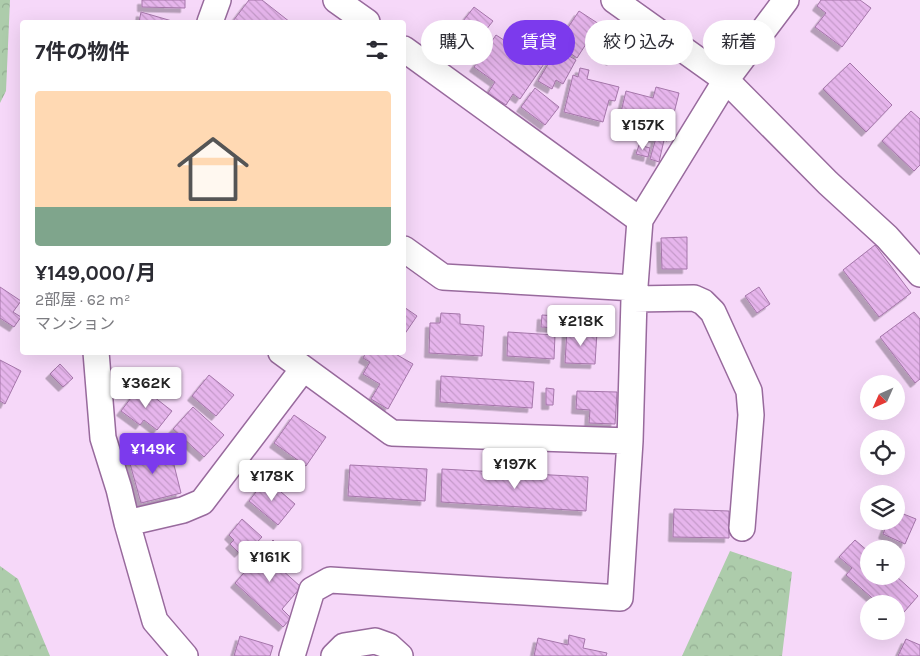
<!DOCTYPE html>
<html lang="ja">
<meta charset="utf-8">
<style>
body{margin:0;font-family:Karla,"Noto Sans JP",sans-serif;background:#f7f7f7;color:#2b2b33;height:100vh;display:flex;flex-direction:column;font-size:19px;white-space:nowrap}
*{box-sizing:border-box;margin:0}
p{font-size:16px;color:#7c7c81}
.icon{flex:none;width:28px;height:28px;fill:none;stroke:currentColor;stroke-width:2;stroke-linecap:round;stroke-linejoin:round}
.map{position:relative;flex:1;overflow:hidden}
.panel{position:absolute;left:20px;top:20px;width:386px;height:335px;display:flex;flex-direction:column;background:#fff;border-radius:5px;box-shadow:0 5px 20px #0002}
.panel>*{flex:none}
.top-card{position:absolute;left:421px;top:20px;width:424px;height:45px;display:flex;gap:10px}
.needle{width:32px;rotate:225deg}
.fabs{position:absolute;left:860px;top:375px;display:grid;gap:10px}
.fabs a{display:grid;place-items:center;width:45px;height:45px;border-radius:50%;background:#fff;box-shadow:0 5px 20px #0002;font-size:25px}
.price{position:absolute;translate:-50% -42px;padding:0 11px;border-radius:5px;background:#fff;color:#222;font-size:16px;line-height:32px;filter:drop-shadow(0 1px 2px #0008)}
.price::after{content:'';position:absolute;left:50%;top:30px;width:15px;height:11px;margin-left:-8px;background:inherit;clip-path:polygon(0 0,100% 0,50% 100%)}
.price.on{background:#7c3aed;color:#fff}
ul{padding:0;list-style:none}
li{display:grid;align-content:center;gap:10px;height:265px;padding:0 15px}
li+li{border-top:1px solid #e1e1e2}
li span{display:grid;place-items:center;height:155px;border-radius:5px;color:#555}
li>.icon{margin-inline-start:auto}
span .icon{width:90px;height:90px;fill:#fffc;stroke-width:1}
li b{font-size:21px}
h2{display:flex;justify-content:space-between;align-items:center;height:60px;padding:0 15px;font-size:21px}
.chip{padding:0 18px;border-radius:22px;background:#fff;box-shadow:0 5px 20px #0002;font-size:18px;line-height:45px}
.chip.on{background:#7c3aed;color:#fff}
.map>svg:first-child{display:block}
.forest{fill:url(#forest-crowns)}
.building{fill:url(#building-back-hatch);stroke:#a576aa;filter:url(#shadow)}
.lines{fill:none;stroke-linecap:round;stroke-linejoin:round}
.minor-casing{stroke:#986a9d;stroke-width:28}
.minor{stroke:#fff;stroke-width:25}
</style>
<div class="map">
<svg width="920" height="656" viewBox="0 0 920 656">
<defs>
<pattern id="forest-crowns" width="20" height="18" patternUnits="userSpaceOnUse" patternTransform="scale(1.25)"><rect width="20" height="18" fill="#adccab"/><path d="M2 6a3 3 0 1 1 6 0M12 15a3 3 0 1 1 6 0" fill="none" stroke="#94ae93"/></pattern>
<pattern id="building-back-hatch" width="6" height="6" patternUnits="userSpaceOnUse" patternTransform="scale(1.25)"><rect width="6" height="6" fill="#e6b5ec"/><path d="M-1 5l2 2M0 0l6 6M5-1l2 2" fill="none" stroke="#c59aca"/></pattern>
<filter id="shadow"><feDropShadow dx="-4.5" dy="4.5" stdDeviation="0" flood-color="#0004"/></filter>
</defs>
<rect width="100%" height="100%" fill="#f6d8f9"/>
<path class="forest" d="M 0,0 L 10,0 L 6,91 L 0,103 Z
M 730,551 L 792,572 L 782,656 L 682,656 Z
M 0,566 L 18,579 L 50,656 L 0,656 Z"/>
<path class="building" d="M 142,0 L 185,0 L 185,8 L 142,7 Z
M 249,0 L 262,0 L 290,22 L 235,22 L 233,21 Z
M 821,0 L 860,0 L 871,8 L 842,47 L 815,27 L 826,13 L 817,6 Z
M 474,7 L 493,21 L 475,44 L 456,30 Z
M 579,11 L 599,24 L 577,58 L 557,44 Z
M 141,12 L 172,21 L 172,22 L 139,22 Z
M 603,33 L 621,51 L 611,61 L 593,44 Z
M 496,35 L 524,53 L 527,48 L 546,61 L 520,99 L 513,94 L 506,105 L 488,93 L 495,82 L 474,67 Z
M 557,49 L 576,60 L 563,84 L 556,80 L 552,89 L 538,81 Z
M 850,63 L 892,105 L 866,132 L 823,89 Z
M 580,68 L 589,70 L 587,79 L 619,87 L 615,101 L 609,100 L 603,122 L 564,112 L 573,75 L 578,77 Z
M 656,87 L 679,93 L 667,141 L 664,140 L 659,162 L 650,159 L 656,138 L 617,129 L 626,91 L 653,98 Z
M 535,88 L 559,107 L 545,125 L 521,107 Z
M 911,111 L 920,119 L 920,165 L 914,171 L 882,141 Z
M 639,145 L 650,148 L 648,157 L 636,154 Z
M 687,237 L 687,269 L 662,269 L 661,238 Z
M 875,245 L 911,293 L 879,317 L 843,270 Z
M 0,287 L 21,301 L 13,312 L 21,317 L 14,327 L 0,318 Z
M 759,287 L 770,304 L 757,313 L 745,296 Z
M 404,307 L 417,316 L 404,335 Z
M 914,312 L 920,319 L 920,379 L 915,383 L 880,337 Z
M 441,313 L 460,314 L 460,324 L 484,326 L 482,356 L 429,353 L 430,323 L 440,323 Z
M 542,315 L 558,316 L 557,328 L 541,327 Z
M 567,330 L 597,332 L 595,364 L 565,363 Z
M 508,332 L 555,335 L 554,359 L 507,356 Z
M 366,352 L 392,352 L 413,364 L 388,409 L 371,399 L 380,384 L 363,374 L 370,362 L 363,358 Z
M 0,360 L 21,371 L 5,404 L 0,401 Z
M 60,364 L 73,378 L 63,387 L 50,374 Z
M 209,375 L 234,395 L 216,416 L 192,396 Z
M 441,376 L 534,382 L 532,408 L 440,402 Z
M 140,386 L 172,411 L 157,430 L 144,420 L 140,425 L 121,411 Z
M 546,388 L 554,389 L 553,405 L 546,405 Z
M 577,391 L 617,392 L 615,424 L 589,423 L 590,410 L 576,409 Z
M 193,407 L 224,435 L 204,457 L 173,429 Z
M 294,415 L 326,437 L 306,466 L 274,443 Z
M 152,446 L 156,461 L 172,457 L 181,493 L 141,503 L 127,453 Z
M 350,465 L 427,469 L 425,501 L 348,496 Z
M 442,469 L 588,477 L 586,511 L 441,502 Z
M 266,479 L 295,504 L 278,525 L 249,501 Z
M 674,509 L 729,511 L 729,538 L 673,537 Z
M 896,511 L 916,519 L 905,544 L 883,534 L 888,521 L 896,521 Z
M 242,519 L 262,537 L 248,552 L 244,548 L 239,553 L 230,544 L 234,540 L 229,535 Z
M 273,540 L 284,551 L 281,554 L 289,561 L 281,569 L 301,587 L 282,609 L 291,618 L 283,627 L 235,583 Z
M 855,540 L 869,552 L 869,576 L 896,576 L 918,596 L 897,620 L 896,619 L 896,604 L 879,604 L 846,575 L 852,568 L 839,557 Z
M 569,635 L 585,639 L 583,648 L 607,653 L 606,656 L 534,656 L 538,638 L 568,645 Z
M 240,636 L 273,646 L 270,656 L 234,656 Z
M 906,639 L 920,645 L 920,656 L 898,656 Z"/>
<g class="lines">
<defs>
<path id="minor" d="M 336,0 L 367,22
M 614,0 L 726,80 L 828,183 L 887,237 L 920,274
M 210,22 L 218,0
M 404,49 L 640,220
M 404,249 L 443,277 L 635,288
M 634,299 L 694,298 L 703,302 L 713,312 L 749,391 L 751,415 L 742,528
M 96,352 L 103,438 L 119,489 L 127,523 L 155,621 L 185,656
M 281,352 L 392,433 L 630,441
M 127,523 L 183,510 L 202,502 L 303,369
M 292,656 L 312,590 L 330,580 L 620,598 L 630,441 L 634,299 L 640,220 L 726,80 L 786,0
M 334,656 L 344,646 L 375,641 L 389,646 L 400,656"/>
</defs>
<use href="#minor" class="minor-casing"/>
<use href="#minor" class="minor"/>
</g>
</svg>
<div class="fabs">
<a><svg class="needle" viewBox="-14 -14 28 28"><path d="M0-13l5 13h-10z" fill="#e53935"/><path d="M0 13l5-13h-10z" fill="#7c7c81"/></svg></a>
<a><svg class="icon" aria-label="locate" viewBox="0 0 24 24"><circle cx="12" cy="12" r="6"/><path d="M12 2v4M12 18v4M2 12h4M18 12h4"/></svg></a>
<a><svg class="icon" aria-label="layers" viewBox="0 0 24 24"><path d="M12 4l9 5-9 5-9-5zM3 14l9 5 9-5"/></svg></a>
<a>+</a>
<a>−</a>
</div>
<b class="price" style="left:643px;top:151px">¥157K</b>
<b class="price" style="left:581px;top:347px">¥218K</b>
<b class="price" style="left:146px;top:409px">¥362K</b>
<b class="price on" style="left:153px;top:475px">¥149K</b>
<b class="price" style="left:515px;top:490px">¥197K</b>
<b class="price" style="left:272px;top:502px">¥178K</b>
<b class="price" style="left:270px;top:583px">¥161K</b>
<div class="top-card">
<a class="chip">購入</a>
<a class="chip on">賃貸</a>
<a class="chip">絞り込み</a>
<a class="chip">新着</a>
</div>
<section class="panel">
<h2>7件の物件<svg class="icon" aria-label="filters" viewBox="0 0 24 24"><path d="M4 7h16M4 17h16"/><circle cx="9" cy="7" r="2"/><circle cx="15" cy="17" r="2"/></svg></h2>
<ul>
<li><span style="background:linear-gradient(#ffd9b3 75%,#7fa58c 0)"><svg class="icon" aria-label="home" viewBox="0 0 24 24"><path d="M3 11l9-7 9 7M6 9v11h12V9"/></svg></span><div><b>¥149,000/月</b><p>2部屋 · 62 m²</p><p>マンション</p></div></li>
</ul>
</section>
</div>
